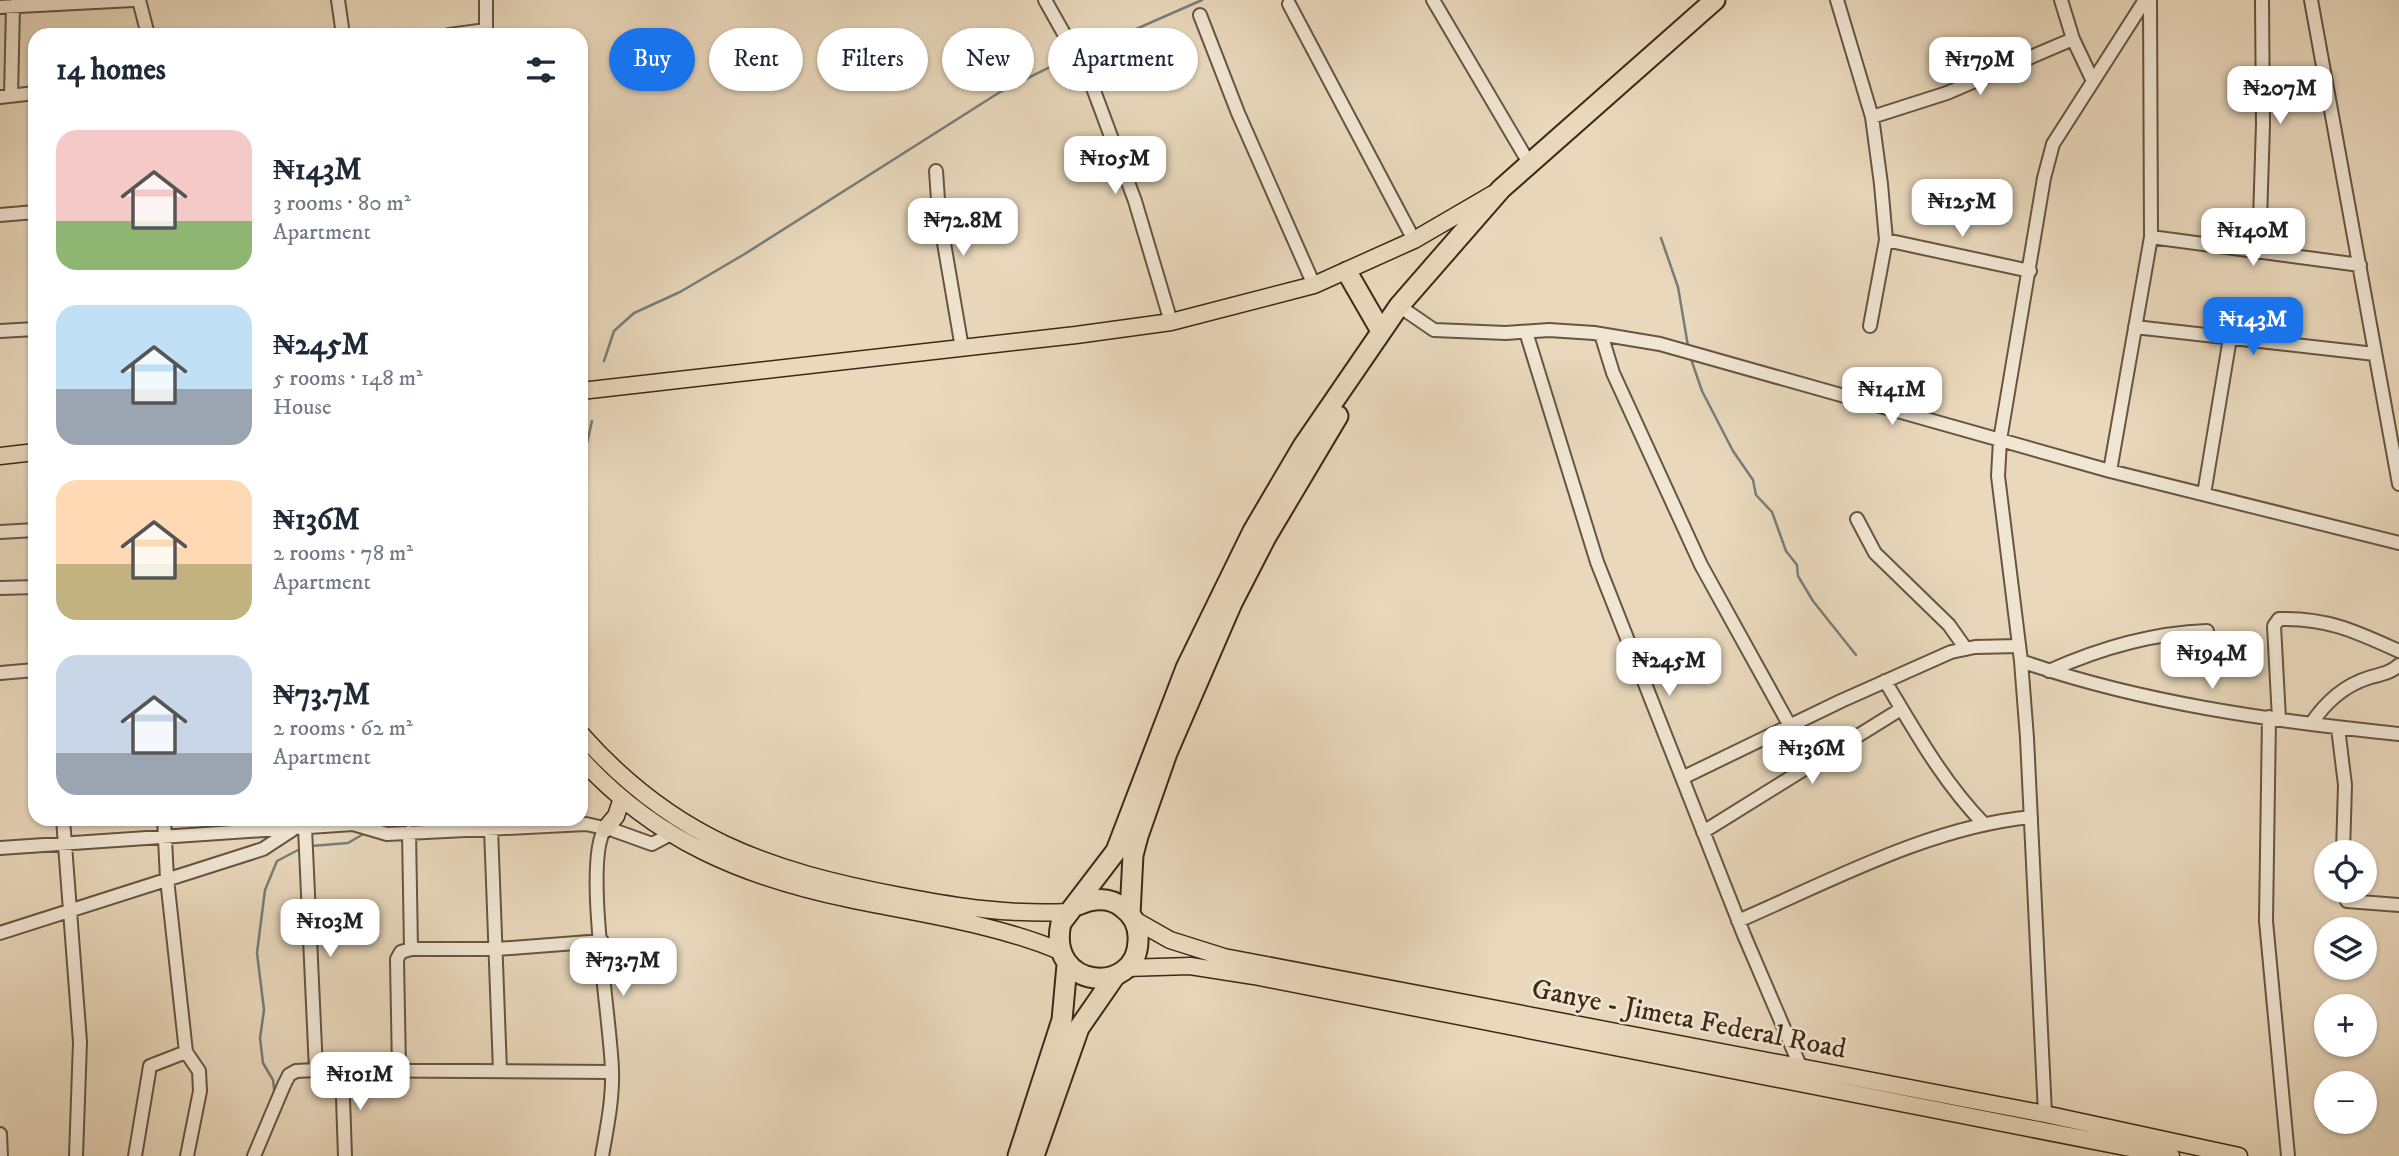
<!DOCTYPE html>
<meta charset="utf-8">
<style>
body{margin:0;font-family:"IM FELL DW Pica",serif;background:#f6f6f7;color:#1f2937;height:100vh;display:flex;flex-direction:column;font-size:26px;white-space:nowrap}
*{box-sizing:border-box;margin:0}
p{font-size:23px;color:#747a83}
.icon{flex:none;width:38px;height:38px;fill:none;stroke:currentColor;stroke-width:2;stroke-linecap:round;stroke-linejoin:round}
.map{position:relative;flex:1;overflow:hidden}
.sheet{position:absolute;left:28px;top:28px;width:560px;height:798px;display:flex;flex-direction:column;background:#fff;border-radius:21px;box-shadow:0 2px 5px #0004}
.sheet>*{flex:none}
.guide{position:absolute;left:609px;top:28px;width:665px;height:63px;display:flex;gap:14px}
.tools{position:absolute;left:2314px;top:840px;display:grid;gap:14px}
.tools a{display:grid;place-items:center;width:63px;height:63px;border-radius:50%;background:#fff;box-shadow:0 2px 5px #0004;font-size:35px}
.price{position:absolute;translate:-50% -60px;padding:0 16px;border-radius:14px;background:#fff;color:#222;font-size:23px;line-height:46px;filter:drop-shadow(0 2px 4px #0008)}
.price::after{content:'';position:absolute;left:50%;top:42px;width:21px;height:16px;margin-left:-10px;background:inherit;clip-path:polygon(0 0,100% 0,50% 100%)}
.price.on{background:#1a73e8;color:#fff}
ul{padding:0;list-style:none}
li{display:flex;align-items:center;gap:21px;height:175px;padding:0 28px}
li span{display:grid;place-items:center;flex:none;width:196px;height:140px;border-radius:21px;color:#555}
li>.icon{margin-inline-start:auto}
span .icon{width:84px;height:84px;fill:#fffc;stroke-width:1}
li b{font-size:30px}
h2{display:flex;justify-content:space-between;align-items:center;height:84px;padding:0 28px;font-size:30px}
.pill{padding:0 24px;border-radius:32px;background:#fff;box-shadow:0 2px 5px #0004;font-size:24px;line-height:63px}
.pill.on{background:#1a73e8;color:#fff}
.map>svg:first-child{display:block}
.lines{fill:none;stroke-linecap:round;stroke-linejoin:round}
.stream{stroke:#767e7a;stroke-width:2.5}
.minor-casing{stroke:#675540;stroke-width:16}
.major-casing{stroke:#3c2916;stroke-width:19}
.highway-casing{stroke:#3c2916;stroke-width:23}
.minor{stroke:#f1e6d3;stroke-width:12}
.major{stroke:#e9d8bc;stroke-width:16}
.highway{stroke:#e9d8bc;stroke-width:19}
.labels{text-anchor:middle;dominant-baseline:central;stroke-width:5;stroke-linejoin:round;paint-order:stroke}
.street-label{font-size:28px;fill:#3c2916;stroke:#f1e6d3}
</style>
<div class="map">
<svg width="2399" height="1156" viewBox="0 0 2399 1156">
<rect width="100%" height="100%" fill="#e9d8bc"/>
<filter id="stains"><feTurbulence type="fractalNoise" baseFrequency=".00286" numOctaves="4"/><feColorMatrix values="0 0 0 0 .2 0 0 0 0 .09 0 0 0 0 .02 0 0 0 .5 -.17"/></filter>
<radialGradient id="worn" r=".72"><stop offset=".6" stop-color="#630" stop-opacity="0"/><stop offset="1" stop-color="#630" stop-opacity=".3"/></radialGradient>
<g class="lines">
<path class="stream" d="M 1079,54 L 1202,0
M 1661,238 L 1678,287 L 1688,346
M 1690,356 L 1702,391 L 1733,451 L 1753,480 L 1756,495 L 1772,512 L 1786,551 L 1797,565 L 1798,576 L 1813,601 L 1856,655
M 604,361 L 614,331 L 634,313 L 680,292 L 743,255 L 1000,92 L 1072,56
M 581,470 L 592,421
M 376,825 L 382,819
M 311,846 L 348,843 L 365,833
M 275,1096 L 273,1080 L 263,1063 L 260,1038 L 264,1010 L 257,953 L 265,890 L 277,861 L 302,848
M 247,1156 L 251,1147"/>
<defs>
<path id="minor" d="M 139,0 L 148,35
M 338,0 L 343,35
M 486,0 L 486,35
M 1045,0 L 1090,80 L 1135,201 L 1171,322
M 1433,0 L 1529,163
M 1837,0 L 1872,117 L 1881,184 L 1886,240 L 1870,326
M 2061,0 L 2073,39 L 2092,79
M 2311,0 L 2399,484
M 1289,4 L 1414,240
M 0,7 L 133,0
M 1200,15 L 1238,113 L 1314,285
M 449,35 L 486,30
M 11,96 L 13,6
M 0,97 L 35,93
M 1872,117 L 1947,93 L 2073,39
M 936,171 L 939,214 L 962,348
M 0,215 L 35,212
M 2151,237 L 2360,265
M 1886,240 L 2030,271
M 2259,252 L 2263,124 L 2262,0
M 1399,306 L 1434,330 L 1506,333 L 1549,330 L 1594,333 L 1660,344 L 2110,471 L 2399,543
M 2135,327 L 2375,354
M 0,331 L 35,329
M 1526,332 L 1597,562 L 1744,935 L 1801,1068
M 1601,334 L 1613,373 L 1701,565 L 1790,726
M 2110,471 L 2151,237 L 2150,0
M 2204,494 L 2230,338
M 1857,519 L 1875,553 L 1949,625 L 1966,649
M 0,532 L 35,530
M 0,588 L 35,587
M 2021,661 C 2141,703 2272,721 2399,734
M 2049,671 C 2098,649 2153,633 2207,631
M 0,673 L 35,670
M 1885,681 C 1915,731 1943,782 1984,824
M 2269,717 L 2266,921 L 2288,1156
M 2279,719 L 2274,626 L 2279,619 C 2328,618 2355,631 2399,651
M 1795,723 L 1817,764
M 2311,724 C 2325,703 2343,686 2368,678 C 2380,674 2389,674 2399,665
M 2338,728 L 2345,785 L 2343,852
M 1682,778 L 1841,701 L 1951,652 L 1975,647 L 2019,646
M 63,819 L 80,1042 L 76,1156
M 164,819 L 167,879 L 186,1052 L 199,1071 L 200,1091 L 187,1156
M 305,828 L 316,1070
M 491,828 L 500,1071
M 409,832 L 411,949
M 1703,832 L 1901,709
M 0,848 L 353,824 L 387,834 L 586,824 L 613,830 L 652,844 L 671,834
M 2342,891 L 2347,901 L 2399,905
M 1738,921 C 1831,881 1929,827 2031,817
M 0,933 L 263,849 L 292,830
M 342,1069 L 345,1156
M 399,1070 L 397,959 L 401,952 L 411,949 L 497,949 L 602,941
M 2045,1114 L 2027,738 L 2021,661 L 1998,476 L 2000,440 L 2044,178 L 2053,144 L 2145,0
M 0,1134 L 1,1156
M 135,1156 L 150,1066 L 186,1052
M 254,1156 L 284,1085 L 289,1075 L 296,1071 L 316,1070 L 612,1072
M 602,1156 C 607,1128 613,1099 612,1070 C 611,1023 583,860 605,829"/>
<path id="major" d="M 581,391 L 1076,335 L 1171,322 L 1314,285 L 1414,240 L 1493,194
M 0,456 L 35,452
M 581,734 C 673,838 768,871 901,896 C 959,907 1009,915 1069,912
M 581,759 C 655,840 743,877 849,899 C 921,914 992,923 1060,951
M 605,829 L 616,816 L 621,801
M 1133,919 L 1170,940 L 1224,957 L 2045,1114 L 2239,1156
M 1126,968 L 1190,966 L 1254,976 L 2171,1156"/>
<path id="highway" d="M 1347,272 L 1381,331
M 1078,905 C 1094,898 1110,897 1123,908 C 1134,916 1139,928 1138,941 C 1137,996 1046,990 1061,923 L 1116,851 L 1186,668 L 1253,531 L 1303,446 L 1399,306 L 1501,189 L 1715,0
M 1130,914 L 1133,855 L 1138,836 L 1167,753 L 1232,603 L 1266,537 L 1338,416
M 1018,1156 L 1062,1020 L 1067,965
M 1034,1156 L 1079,1028 L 1115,976"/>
</defs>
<use href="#minor" class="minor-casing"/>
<use href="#major" class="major-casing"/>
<use href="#highway" class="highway-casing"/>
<use href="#minor" class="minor"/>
<use href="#major" class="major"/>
<use href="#highway" class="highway"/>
</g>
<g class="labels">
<g class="street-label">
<text transform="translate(1689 1019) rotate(11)">Ganye - Jimeta Federal Road</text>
</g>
</g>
<rect width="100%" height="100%" filter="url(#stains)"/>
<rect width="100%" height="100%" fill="url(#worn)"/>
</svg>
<div class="tools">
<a><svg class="icon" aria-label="locate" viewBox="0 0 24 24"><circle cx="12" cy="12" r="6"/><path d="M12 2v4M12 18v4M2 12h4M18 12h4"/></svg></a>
<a><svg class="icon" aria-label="layers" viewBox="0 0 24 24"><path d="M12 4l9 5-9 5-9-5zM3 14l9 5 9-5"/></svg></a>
<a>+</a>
<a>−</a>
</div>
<b class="price" style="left:1980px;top:97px">₦179M</b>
<b class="price" style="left:2280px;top:126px">₦207M</b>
<b class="price" style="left:1115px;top:196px">₦105M</b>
<b class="price" style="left:1962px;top:239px">₦125M</b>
<b class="price" style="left:963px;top:258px">₦72.8M</b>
<b class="price" style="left:2253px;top:268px">₦140M</b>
<b class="price on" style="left:2253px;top:357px">₦143M</b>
<b class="price" style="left:1892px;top:427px">₦141M</b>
<b class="price" style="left:2212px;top:691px">₦194M</b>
<b class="price" style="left:1669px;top:698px">₦245M</b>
<b class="price" style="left:1812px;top:786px">₦136M</b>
<b class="price" style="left:330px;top:959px">₦103M</b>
<b class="price" style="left:623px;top:998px">₦73.7M</b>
<b class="price" style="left:360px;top:1112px">₦101M</b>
<div class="guide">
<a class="pill on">Buy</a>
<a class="pill">Rent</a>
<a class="pill">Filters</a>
<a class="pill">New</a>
<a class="pill">Apartment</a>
</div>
<section class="sheet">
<h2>14 homes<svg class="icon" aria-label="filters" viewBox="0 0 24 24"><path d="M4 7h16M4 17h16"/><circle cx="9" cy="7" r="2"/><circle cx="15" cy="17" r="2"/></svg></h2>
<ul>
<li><span style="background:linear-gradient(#f6c9c9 65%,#8fb573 0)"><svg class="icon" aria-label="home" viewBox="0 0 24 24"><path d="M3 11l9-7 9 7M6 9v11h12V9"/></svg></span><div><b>₦143M</b><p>3 rooms · 80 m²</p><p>Apartment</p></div></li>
<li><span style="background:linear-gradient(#bfe0f5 60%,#9aa5b1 0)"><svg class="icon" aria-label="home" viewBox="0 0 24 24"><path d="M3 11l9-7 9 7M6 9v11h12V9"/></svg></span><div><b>₦245M</b><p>5 rooms · 148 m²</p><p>House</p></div></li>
<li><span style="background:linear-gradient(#ffd9b3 60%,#c2b280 0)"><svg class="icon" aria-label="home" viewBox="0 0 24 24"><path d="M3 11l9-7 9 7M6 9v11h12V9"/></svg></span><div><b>₦136M</b><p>2 rooms · 78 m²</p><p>Apartment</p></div></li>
<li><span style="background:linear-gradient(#c9d6e8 70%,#9aa5b1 0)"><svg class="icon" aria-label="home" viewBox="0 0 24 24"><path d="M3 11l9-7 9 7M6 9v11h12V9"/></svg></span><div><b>₦73.7M</b><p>2 rooms · 62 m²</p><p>Apartment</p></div></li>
</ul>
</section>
</div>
